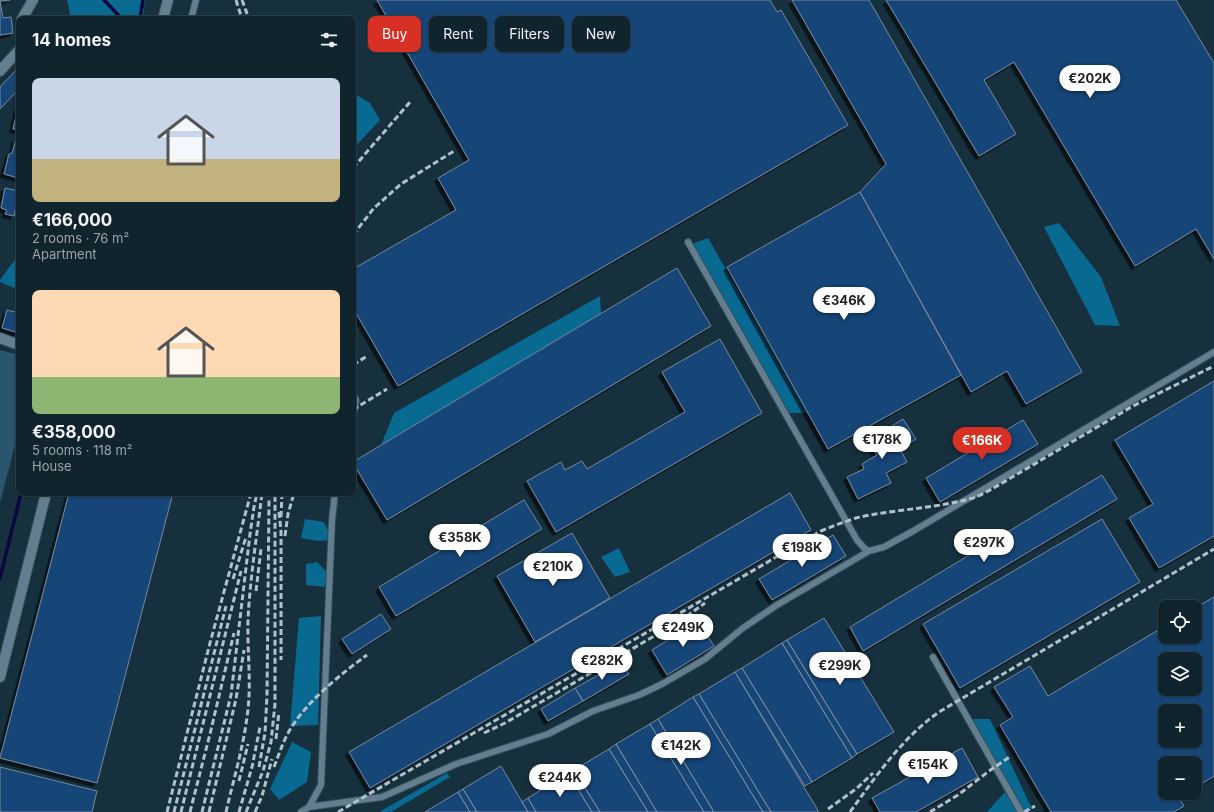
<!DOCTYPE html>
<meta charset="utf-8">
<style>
body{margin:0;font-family:Inter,sans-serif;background:#1e303a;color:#f1f3f6;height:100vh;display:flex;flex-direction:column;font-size:15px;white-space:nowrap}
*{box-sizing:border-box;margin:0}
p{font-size:13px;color:#9ca4aa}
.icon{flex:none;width:22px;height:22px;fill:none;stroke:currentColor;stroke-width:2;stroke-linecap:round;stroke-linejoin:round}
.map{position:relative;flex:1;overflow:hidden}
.drawer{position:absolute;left:16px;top:16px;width:340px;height:480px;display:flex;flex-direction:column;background:#10242e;border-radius:8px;box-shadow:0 1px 3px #0004,0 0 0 1px #30414a}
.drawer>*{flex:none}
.top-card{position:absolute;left:368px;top:16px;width:380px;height:36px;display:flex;gap:8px}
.fabs{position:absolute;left:1158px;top:600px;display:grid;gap:8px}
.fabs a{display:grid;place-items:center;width:44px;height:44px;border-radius:8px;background:#10242e;box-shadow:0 1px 3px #0004,0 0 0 1px #30414a;font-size:20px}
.price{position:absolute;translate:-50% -34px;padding:0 9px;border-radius:14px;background:#fff;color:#222;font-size:13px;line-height:26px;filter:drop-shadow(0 1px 2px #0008)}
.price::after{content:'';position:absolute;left:50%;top:24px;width:12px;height:9px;margin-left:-6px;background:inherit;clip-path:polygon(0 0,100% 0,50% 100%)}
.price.active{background:#d93025;color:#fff}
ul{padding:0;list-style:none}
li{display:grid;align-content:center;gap:8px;height:212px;padding:0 16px}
li span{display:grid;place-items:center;height:124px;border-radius:8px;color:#555}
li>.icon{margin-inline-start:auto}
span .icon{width:72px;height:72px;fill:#fffc;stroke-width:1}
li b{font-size:17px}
h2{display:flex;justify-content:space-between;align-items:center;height:48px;padding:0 16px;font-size:17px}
.pill{padding:0 14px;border-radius:8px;background:#10242e;box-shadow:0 1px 3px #0004,0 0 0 1px #30414a;font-size:14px;line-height:36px}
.pill.active{background:#d93025;color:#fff}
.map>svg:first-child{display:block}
.green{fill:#2a566d}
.forest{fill:#086a91}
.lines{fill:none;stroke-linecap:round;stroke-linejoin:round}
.stream{stroke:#0b063f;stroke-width:3.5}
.building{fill:#184478;stroke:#77899f;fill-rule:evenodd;filter:url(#shadow)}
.service-casing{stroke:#374c58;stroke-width:8}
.minor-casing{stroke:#374c58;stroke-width:12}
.service{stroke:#637e8e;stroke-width:6}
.minor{stroke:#637e8e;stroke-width:10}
.rail{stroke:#b1c1cb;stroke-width:3;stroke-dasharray:6 3;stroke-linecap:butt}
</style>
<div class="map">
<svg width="1214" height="812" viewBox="0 0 1214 812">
<defs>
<filter id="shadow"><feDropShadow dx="-3.5" dy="3.5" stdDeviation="0" flood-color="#0009"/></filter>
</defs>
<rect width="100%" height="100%" fill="#16303d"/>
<path class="green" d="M 0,350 L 19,355 L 19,429 L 0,503 Z"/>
<path class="forest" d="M 67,0 L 145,0 L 143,19 L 71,19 Z
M 353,93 L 370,103 L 380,120 L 353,149 Z
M 1059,223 L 1101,277 L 1120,326 L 1095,325 L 1044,227 Z
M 708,238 L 808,413 L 787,413 L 686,246 Z
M 19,254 L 19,290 L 0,282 L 0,280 Z
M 600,296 L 601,314 L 381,445 L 394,413 Z
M 305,519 L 324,522 L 332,540 L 319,541 L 301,538 Z
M 619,548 L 630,572 L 615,577 L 601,557 Z
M 317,562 L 331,576 L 324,587 L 306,585 L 306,564 Z
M 321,616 L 318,725 L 290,726 L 299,618 Z
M 967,719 L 990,719 L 1032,809 L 1028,812 L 987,812 L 1005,792 Z
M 292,742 L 311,752 L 307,782 L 279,800 L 270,789 Z
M 447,773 L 450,777 L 391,812 L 381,812 L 381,811 Z"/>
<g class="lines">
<path class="stream" d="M 104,0 L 122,19
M 140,19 L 143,0
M 0,578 L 21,493"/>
</g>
<path class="building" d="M 0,0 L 10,0 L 0,1 L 3,18 L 11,17 L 13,33 L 0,35 Z
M 377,0 L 770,0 L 777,12 L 781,10 L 848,125 L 398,386 L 353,308 L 353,269 L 456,210 L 438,178 L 469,160 Z
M 792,0 L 869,0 L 1082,372 L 1026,404 L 1007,371 L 971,392 L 860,192 L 886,164 Z
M 886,0 L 1176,0 L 1214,63 L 1214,259 L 1196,229 L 1135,266 L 1014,62 L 984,80 L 1016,134 L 979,156 Z
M 17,69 L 19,71 L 19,89 L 0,109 L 0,87 Z
M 19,104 L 19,130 L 13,129 Z
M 16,139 L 19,140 L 19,178 L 4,174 L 9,154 L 12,153 Z
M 5,188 L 19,191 L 14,216 L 5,214 L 7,210 L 1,208 Z
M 860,192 L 961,375 L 828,449 L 727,267 Z
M 677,268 L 711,326 L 387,520 L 353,463 L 353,462 Z
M 7,310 L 19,313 L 19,333 L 2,328 Z
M 720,339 L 762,413 L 556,532 L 527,481 L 561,462 L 565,470 L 582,461 L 587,469 L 685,412 L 662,372 Z
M 1214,381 L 1214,536 L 1159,568 L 1129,518 L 1153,504 L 1115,440 Z
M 903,419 L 916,439 L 900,449 L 907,462 L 886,473 L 891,483 L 858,499 L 847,477 L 864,469 L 862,464 L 877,455 L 868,441 Z
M 1023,420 L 1038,444 L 940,502 L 926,478 Z
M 1102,475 L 1117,499 L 863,651 L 850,627 Z
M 69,493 L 173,493 L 97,783 L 0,758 Z
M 790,493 L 811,530 L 370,788 L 349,752 Z
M 524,500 L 542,529 L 396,616 L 379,587 Z
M 1102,519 L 1140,582 L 960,688 L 923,624 Z
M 572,533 L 610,598 L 535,642 L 497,576 Z
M 833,535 L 846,556 L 772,600 L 759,579 Z
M 1214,597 L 1214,776 L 1195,788 L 1195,763 L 1165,763 L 1165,793 L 1186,793 L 1178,797 L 1184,806 L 1174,812 L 1051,812 L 1000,725 L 1013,717 L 994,687 L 1030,666 L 1048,696 L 1165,626 L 1165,637 L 1195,637 L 1195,608 ZM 1165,659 L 1195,659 L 1195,689 L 1165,689 ZM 1165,711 L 1195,711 L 1195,741 L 1165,741 Z
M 381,614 L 391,629 L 352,654 L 342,639 Z
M 824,618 L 894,732 L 857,754 L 787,640 Z
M 698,621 L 714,646 L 667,675 L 652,650 Z
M 787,640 L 857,754 L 852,758 L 782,643 Z
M 782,643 L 852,758 L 812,782 L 742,668 Z
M 622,662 L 629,674 L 583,701 L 575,688 Z
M 742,668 L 812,782 L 805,786 L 735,672 Z
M 735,672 L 819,812 L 771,812 L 699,694 Z
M 575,688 L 583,701 L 548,721 L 541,709 Z
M 699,694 L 771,812 L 763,812 L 693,697 Z
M 693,697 L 763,812 L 714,812 L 658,719 Z
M 658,719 L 714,812 L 704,812 L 650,724 Z
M 650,724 L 704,812 L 657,812 L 616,744 Z
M 616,744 L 657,812 L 648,812 L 609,749 Z
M 962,748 L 978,777 L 916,812 L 880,812 L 872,798 Z
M 609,749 L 648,812 L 600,812 L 574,770 Z
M 501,766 L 522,802 L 528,812 L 477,812 L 463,789 Z
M 0,767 L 97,791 L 92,812 L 0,812 Z
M 574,770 L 600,812 L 592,812 L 568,773 Z
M 568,773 L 592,812 L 536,812 L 528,798 Z
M 463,789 L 477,812 L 470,812 L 458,792 Z
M 458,792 L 470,812 L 425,812 Z
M 528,798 L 536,812 L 528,812 L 522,802 Z"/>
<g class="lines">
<defs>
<path id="service" d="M 191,19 L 196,0
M 688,242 L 857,540 L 864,548 L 869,551 L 884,547 L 915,530 L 1214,352
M 353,394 L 356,400 L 353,417
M 933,657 L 1021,812
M 309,807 L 382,797 L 456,764 L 548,734 L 593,711 L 639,695 L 662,684 L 705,659 L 743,628 L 777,605 L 869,551
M 301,812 L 309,807 L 321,785 L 332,520 L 335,493"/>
<path id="minor" d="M 22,19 L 33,0
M 163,19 L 168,0
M 0,71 L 19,50
M 0,338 L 19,345
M 0,677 L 46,493"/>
</defs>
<use href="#service" class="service-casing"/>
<use href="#minor" class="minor-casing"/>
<use href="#service" class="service"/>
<use href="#minor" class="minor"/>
<path class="rail" d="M 236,0 L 242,19
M 242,0 L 249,19
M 353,168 L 410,102
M 353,235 L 374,208 L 401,184 L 454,151
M 353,365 L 367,356
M 353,410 L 359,406 L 387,389
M 279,512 L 281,531 L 281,660
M 281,517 L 282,493
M 285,536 L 288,514 L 294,493
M 233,579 L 246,537
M 256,591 L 261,549
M 484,733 L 505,723 L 680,621 L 705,603
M 276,739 L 279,712
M 259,767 L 265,733 L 267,696 L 269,500
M 274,767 C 280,752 284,738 293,725 C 310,699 342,673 367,655
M 239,781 L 248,744
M 828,809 L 856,789 L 873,773
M 167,812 L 210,643 L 251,493
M 174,812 L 226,606
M 181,812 L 241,571
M 190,812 L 210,734 L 234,633
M 202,812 L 231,695 L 250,534 L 254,507 L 257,493
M 209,812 L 236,699 L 244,650
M 226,812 C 233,781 243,749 247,717 C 252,685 247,652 248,620 C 250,578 257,535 262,493
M 239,812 L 252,767 L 260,727
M 246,812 L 263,771 L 271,742 L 275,704 L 275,493
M 255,812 L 262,796 L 272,759
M 338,812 L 821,531 C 833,526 844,522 856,518 C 894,509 934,509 973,498 C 979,496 986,492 992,489 L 1133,406 L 1214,366
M 850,812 C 877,775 902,738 939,712 L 1214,549
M 930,812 L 958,795 L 989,771 L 1011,756
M 1024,812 L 1035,806"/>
</g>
</svg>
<div class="fabs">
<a><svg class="icon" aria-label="locate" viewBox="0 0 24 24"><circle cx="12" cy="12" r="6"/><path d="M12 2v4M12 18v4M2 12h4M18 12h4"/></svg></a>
<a><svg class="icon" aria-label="layers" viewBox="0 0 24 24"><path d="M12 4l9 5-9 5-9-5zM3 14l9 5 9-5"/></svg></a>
<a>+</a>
<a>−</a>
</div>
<b class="price" style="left:1090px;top:99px">€202K</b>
<b class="price" style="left:844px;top:321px">€346K</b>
<b class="price" style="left:882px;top:460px">€178K</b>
<b class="price active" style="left:982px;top:461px">€166K</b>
<b class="price" style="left:460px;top:558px">€358K</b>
<b class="price" style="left:984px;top:563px">€297K</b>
<b class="price" style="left:802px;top:568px">€198K</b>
<b class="price" style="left:553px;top:587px">€210K</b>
<b class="price" style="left:683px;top:648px">€249K</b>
<b class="price" style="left:602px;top:681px">€282K</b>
<b class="price" style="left:840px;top:686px">€299K</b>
<b class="price" style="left:681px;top:766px">€142K</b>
<b class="price" style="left:928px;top:785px">€154K</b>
<b class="price" style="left:560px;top:798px">€244K</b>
<div class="top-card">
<a class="pill active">Buy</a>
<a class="pill">Rent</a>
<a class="pill">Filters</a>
<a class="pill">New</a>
</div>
<section class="drawer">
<h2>14 homes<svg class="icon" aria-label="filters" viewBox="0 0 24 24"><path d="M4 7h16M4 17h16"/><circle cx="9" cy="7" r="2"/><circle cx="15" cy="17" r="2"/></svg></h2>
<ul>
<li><span style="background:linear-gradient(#c9d6e8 65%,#c2b280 0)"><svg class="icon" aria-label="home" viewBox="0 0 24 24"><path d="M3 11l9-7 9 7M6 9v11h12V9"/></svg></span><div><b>€166,000</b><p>2 rooms · 76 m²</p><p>Apartment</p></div></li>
<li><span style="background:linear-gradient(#ffd9b3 70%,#8fb573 0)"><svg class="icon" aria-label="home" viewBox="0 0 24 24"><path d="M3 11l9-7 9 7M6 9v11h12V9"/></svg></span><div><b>€358,000</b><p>5 rooms · 118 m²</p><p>House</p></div></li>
</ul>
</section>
</div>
